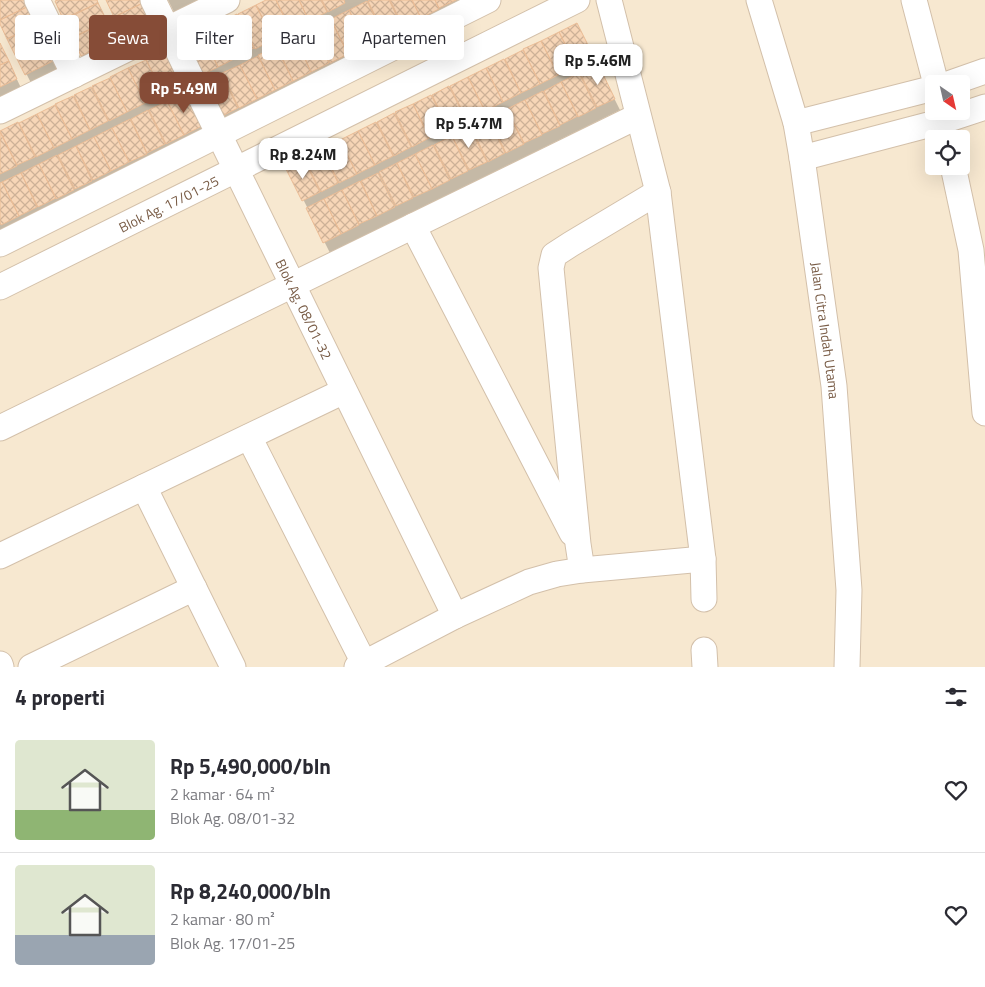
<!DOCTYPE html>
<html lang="id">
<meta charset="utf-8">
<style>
body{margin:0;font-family:"Titillium Web",sans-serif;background:#f2f2f3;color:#2b2b33;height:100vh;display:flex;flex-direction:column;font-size:19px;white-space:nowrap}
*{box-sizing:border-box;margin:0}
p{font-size:16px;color:#7c7c81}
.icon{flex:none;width:28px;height:28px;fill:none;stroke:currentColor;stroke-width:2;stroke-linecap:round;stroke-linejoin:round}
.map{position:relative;height:667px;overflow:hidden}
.drawer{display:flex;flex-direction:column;background:#fff;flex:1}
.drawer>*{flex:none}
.banner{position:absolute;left:15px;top:15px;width:500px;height:45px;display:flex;gap:10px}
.needle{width:32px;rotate:146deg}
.controls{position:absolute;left:925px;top:75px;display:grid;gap:10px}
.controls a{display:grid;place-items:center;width:45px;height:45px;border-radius:5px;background:#fff;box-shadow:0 5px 20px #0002;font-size:25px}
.price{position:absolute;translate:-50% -42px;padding:0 11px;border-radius:10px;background:#fff;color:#222;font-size:16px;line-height:32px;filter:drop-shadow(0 1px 2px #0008)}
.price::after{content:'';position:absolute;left:50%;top:30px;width:15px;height:11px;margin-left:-8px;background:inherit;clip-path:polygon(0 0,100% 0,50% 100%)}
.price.current{background:#864c37;color:#fff}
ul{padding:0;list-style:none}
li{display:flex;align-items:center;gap:15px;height:125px;padding:0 15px}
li+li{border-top:1px solid #e1e1e2}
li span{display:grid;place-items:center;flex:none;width:140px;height:100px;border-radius:5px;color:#555}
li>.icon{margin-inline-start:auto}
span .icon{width:60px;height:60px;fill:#fffc;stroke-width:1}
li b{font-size:21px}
h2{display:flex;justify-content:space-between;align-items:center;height:60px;padding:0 15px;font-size:21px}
.pill{padding:0 18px;border-radius:5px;background:#fff;box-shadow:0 5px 20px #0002;font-size:18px;line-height:45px}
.pill.current{background:#864c37;color:#fff}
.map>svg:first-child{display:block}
.residential{fill:#f7e8d0;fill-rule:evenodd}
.shadow{fill:#0003}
.building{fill:url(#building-cross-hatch);stroke:#ebbd96}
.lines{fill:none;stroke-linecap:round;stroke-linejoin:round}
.minor-casing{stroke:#d3c0aa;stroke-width:27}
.minor{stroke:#fff;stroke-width:25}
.labels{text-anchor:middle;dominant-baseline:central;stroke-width:5;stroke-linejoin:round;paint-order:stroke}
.street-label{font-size:14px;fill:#795c46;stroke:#fff9eb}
</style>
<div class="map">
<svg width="985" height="667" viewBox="0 0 985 667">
<defs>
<pattern id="building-cross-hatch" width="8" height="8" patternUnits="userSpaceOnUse" patternTransform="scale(1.25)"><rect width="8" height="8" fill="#f7d6b7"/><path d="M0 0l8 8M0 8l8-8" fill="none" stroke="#cdb197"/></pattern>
</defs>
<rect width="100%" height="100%" fill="#fef6e2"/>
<path class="residential" d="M 0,0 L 985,0 L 985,667 L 0,667 ZM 934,84 L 961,84 L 961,111 L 934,111 ZM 934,139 L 961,139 L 961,166 L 934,166 Z"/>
<path class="shadow" d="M 0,0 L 64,69 L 32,85 L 0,21 Z
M 56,0 L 97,0 L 121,50 L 88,66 Z
M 107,0 L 148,0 L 163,29 L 130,45 Z
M 168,0 L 203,0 L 175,14 Z
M 269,0 L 484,0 L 228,127 L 185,42 Z
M 577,24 L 620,110 L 330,253 L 287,167 Z
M 0,44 L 22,90 L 0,101 Z
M 164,52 L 207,137 L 0,239 L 0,133 Z"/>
<path class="building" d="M 0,0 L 31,0 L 33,4 L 0,20 Z
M 58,0 L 97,0 L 98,3 L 63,19 L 55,1 Z
M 106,0 L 149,0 L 114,17 Z
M 149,0 L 158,18 L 123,35 L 114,17 Z
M 266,0 L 276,0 L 291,31 L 273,39 L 256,5 Z
M 276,0 L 299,0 L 309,21 L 291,30 Z
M 299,0 L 321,0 L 327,12 L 309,21 Z
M 322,0 L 344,0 L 345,3 L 328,12 Z
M 370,0 L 389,0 L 402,27 L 385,36 L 368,1 Z
M 390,0 L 412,0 L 421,18 L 403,26 Z
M 412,0 L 435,0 L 439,9 L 421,18 Z
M 435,0 L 456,0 L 439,8 Z
M 367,1 L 384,36 L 366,45 L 349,10 Z
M 98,3 L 107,21 L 73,37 L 64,20 Z
M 33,4 L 42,22 L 7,39 L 0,24 L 0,20 Z
M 256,5 L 273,40 L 255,49 L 238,14 Z
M 349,10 L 366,45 L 348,54 L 331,19 Z
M 237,14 L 254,48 L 236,57 L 219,23 Z
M 331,20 L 348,54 L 330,63 L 313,28 Z
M 107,21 L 116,39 L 81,56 L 73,38 Z
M 42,22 L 51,40 L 16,57 L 7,39 Z
M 219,23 L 236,58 L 218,67 L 201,32 Z
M 577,23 L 594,57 L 576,66 L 559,32 Z
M 312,29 L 329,63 L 311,72 L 295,37 Z
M 201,32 L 218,67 L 200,76 L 183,41 Z
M 559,32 L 576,66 L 558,75 L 541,41 Z
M 295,37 L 311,72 L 293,81 L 277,46 Z
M 50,40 L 59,58 L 25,75 L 16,57 Z
M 541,41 L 558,75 L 540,84 L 523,49 Z
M 0,43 L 9,61 L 0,65 Z
M 276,47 L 293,81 L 275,90 L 258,55 Z
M 164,50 L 181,85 L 163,94 L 146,59 Z
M 523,50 L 540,84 L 521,93 L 505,59 Z
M 258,56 L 275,90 L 257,99 L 240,65 Z
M 504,59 L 521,93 L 503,102 L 486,68 Z
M 146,60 L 163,94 L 145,103 L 128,68 Z
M 9,61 L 17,79 L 0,87 L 0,65 Z
M 598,64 L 615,99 L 597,107 L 580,73 Z
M 240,65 L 257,99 L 239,108 L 222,73 Z
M 128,68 L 145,103 L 127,112 L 110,77 Z
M 486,68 L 503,102 L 485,111 L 468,77 Z
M 579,73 L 596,108 L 578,117 L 561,82 Z
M 221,74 L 238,108 L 220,117 L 203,83 Z
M 468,77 L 485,111 L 467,120 L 450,86 Z
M 110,78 L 127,112 L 109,121 L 92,86 Z
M 561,82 L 578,116 L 560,125 L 544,91 Z
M 449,86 L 466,120 L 449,129 L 432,95 Z
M 91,87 L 108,121 L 90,130 L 74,95 Z
M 543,91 L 560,126 L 542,134 L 525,100 Z
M 185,92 L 202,126 L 184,135 L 167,101 Z
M 431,95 L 448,129 L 430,138 L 413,104 Z
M 73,96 L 90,130 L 72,139 L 55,104 Z
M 525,100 L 542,135 L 524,143 L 507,109 Z
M 167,101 L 184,135 L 166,144 L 149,110 Z
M 413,104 L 429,138 L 412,147 L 395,112 Z
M 55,105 L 72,139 L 54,148 L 37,114 Z
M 506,109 L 524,144 L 506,153 L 489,118 Z
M 148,110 L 165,144 L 147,153 L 131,119 Z
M 394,113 L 411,147 L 394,156 L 377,122 Z
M 37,114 L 54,148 L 36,157 L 19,123 Z
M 488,118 L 505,153 L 488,162 L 471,127 Z
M 130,119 L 147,154 L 129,162 L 112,128 Z
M 18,122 L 35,157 L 17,165 L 0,131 Z
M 376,122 L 393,156 L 375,165 L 358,131 Z
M 112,128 L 129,162 L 111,171 L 94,137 Z
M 470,128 L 487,162 L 469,170 L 452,136 Z
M 358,131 L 375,165 L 357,174 L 340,140 Z
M 0,132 L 17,166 L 0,174 Z
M 452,136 L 468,171 L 451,179 L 434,145 Z
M 94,137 L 111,171 L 93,180 L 76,146 Z
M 340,140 L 357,174 L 339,183 L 322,148 Z
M 433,145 L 450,180 L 432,189 L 415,154 Z
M 76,146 L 92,181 L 75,189 L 58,155 Z
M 322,149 L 338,183 L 321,192 L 304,158 Z
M 415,154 L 432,189 L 414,197 L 397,163 Z
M 57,155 L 74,190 L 56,199 L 39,164 Z
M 303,158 L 320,192 L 302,201 L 285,167 Z
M 397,163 L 413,198 L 396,206 L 379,172 Z
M 39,164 L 56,198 L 38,207 L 21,173 Z
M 21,173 L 37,207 L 19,216 L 2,182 Z
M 378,173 L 395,207 L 377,216 L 361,181 Z
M 360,181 L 377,216 L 359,224 L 342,190 Z
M 2,182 L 19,216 L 1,225 L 0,222 L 0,183 Z
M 342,190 L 359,225 L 341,234 L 324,199 Z
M 324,199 L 341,234 L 323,243 L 306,208 Z"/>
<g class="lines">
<defs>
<g id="minor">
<path d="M 37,0 L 74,75"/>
<path id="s1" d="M 153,0 L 455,616"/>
<path d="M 609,0 L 658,192 L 703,559 L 704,599"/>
<path id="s2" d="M 759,0 L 796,123 L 802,158 L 834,386 L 849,590 L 847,667"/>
<path d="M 914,0 L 936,84"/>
<path d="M 948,84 L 985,71"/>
<path d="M 0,111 L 227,0"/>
<path d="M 796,123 L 934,88"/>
<path d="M 802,158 L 943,121 L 985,107"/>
<path d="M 953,166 L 971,250 L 985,413"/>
<path d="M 413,226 L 572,533"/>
<path d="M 0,244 L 488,0"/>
<path id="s3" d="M 0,287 L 577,0"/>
<path d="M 0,428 L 638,116"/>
<path d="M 249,437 L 364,663"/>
<path d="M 144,487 L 233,667"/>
<path d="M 0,556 L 344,391"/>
<path d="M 582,570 L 578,544 L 551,268 L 554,255 L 571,244 L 658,192"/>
<path d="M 704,650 L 705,667"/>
<path d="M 0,664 L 1,667"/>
<path d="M 31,667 L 194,588"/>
<path d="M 357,667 L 455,616 L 529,582 L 557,574 L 582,570 L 703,559"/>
</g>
</defs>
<use href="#minor" class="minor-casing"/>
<use href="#minor" class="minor"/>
</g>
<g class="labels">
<g class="street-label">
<text stroke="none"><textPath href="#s3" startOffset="188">Blok Ag. 17/01-25</textPath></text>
<text stroke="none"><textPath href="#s1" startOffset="344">Blok Ag. 08/01-32</textPath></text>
<text stroke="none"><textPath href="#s2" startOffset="338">Jalan Citra Indah Utama</textPath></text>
</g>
</g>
</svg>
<div class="controls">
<a><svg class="needle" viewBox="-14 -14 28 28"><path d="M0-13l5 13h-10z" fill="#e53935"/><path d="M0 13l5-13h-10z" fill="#7c7c81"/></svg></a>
<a><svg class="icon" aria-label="locate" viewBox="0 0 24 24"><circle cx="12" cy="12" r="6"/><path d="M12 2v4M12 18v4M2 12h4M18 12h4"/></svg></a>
</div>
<b class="price" style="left:598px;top:86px">Rp 5.46M</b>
<b class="price current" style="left:184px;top:114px">Rp 5.49M</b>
<b class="price" style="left:469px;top:149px">Rp 5.47M</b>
<b class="price" style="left:303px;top:180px">Rp 8.24M</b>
<div class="banner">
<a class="pill">Beli</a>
<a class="pill current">Sewa</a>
<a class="pill">Filter</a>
<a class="pill">Baru</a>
<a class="pill">Apartemen</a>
</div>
</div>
<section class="drawer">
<h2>4 properti<svg class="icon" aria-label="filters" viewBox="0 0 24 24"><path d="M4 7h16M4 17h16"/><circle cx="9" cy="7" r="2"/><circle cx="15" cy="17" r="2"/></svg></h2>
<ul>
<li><span style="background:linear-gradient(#dfe7d0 70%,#8fb573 0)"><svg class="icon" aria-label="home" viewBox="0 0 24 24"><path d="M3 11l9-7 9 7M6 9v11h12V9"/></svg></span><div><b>Rp 5,490,000/bln</b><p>2 kamar · 64 m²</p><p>Blok Ag. 08/01-32</p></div><svg class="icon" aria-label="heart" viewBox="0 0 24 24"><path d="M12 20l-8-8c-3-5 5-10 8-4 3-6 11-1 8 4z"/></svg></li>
<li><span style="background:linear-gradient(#dfe7d0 70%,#9aa5b1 0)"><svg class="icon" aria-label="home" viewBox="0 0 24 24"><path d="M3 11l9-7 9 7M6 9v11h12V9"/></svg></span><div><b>Rp 8,240,000/bln</b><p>2 kamar · 80 m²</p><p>Blok Ag. 17/01-25</p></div><svg class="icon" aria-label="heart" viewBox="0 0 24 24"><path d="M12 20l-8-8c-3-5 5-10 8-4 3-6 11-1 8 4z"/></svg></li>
</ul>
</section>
